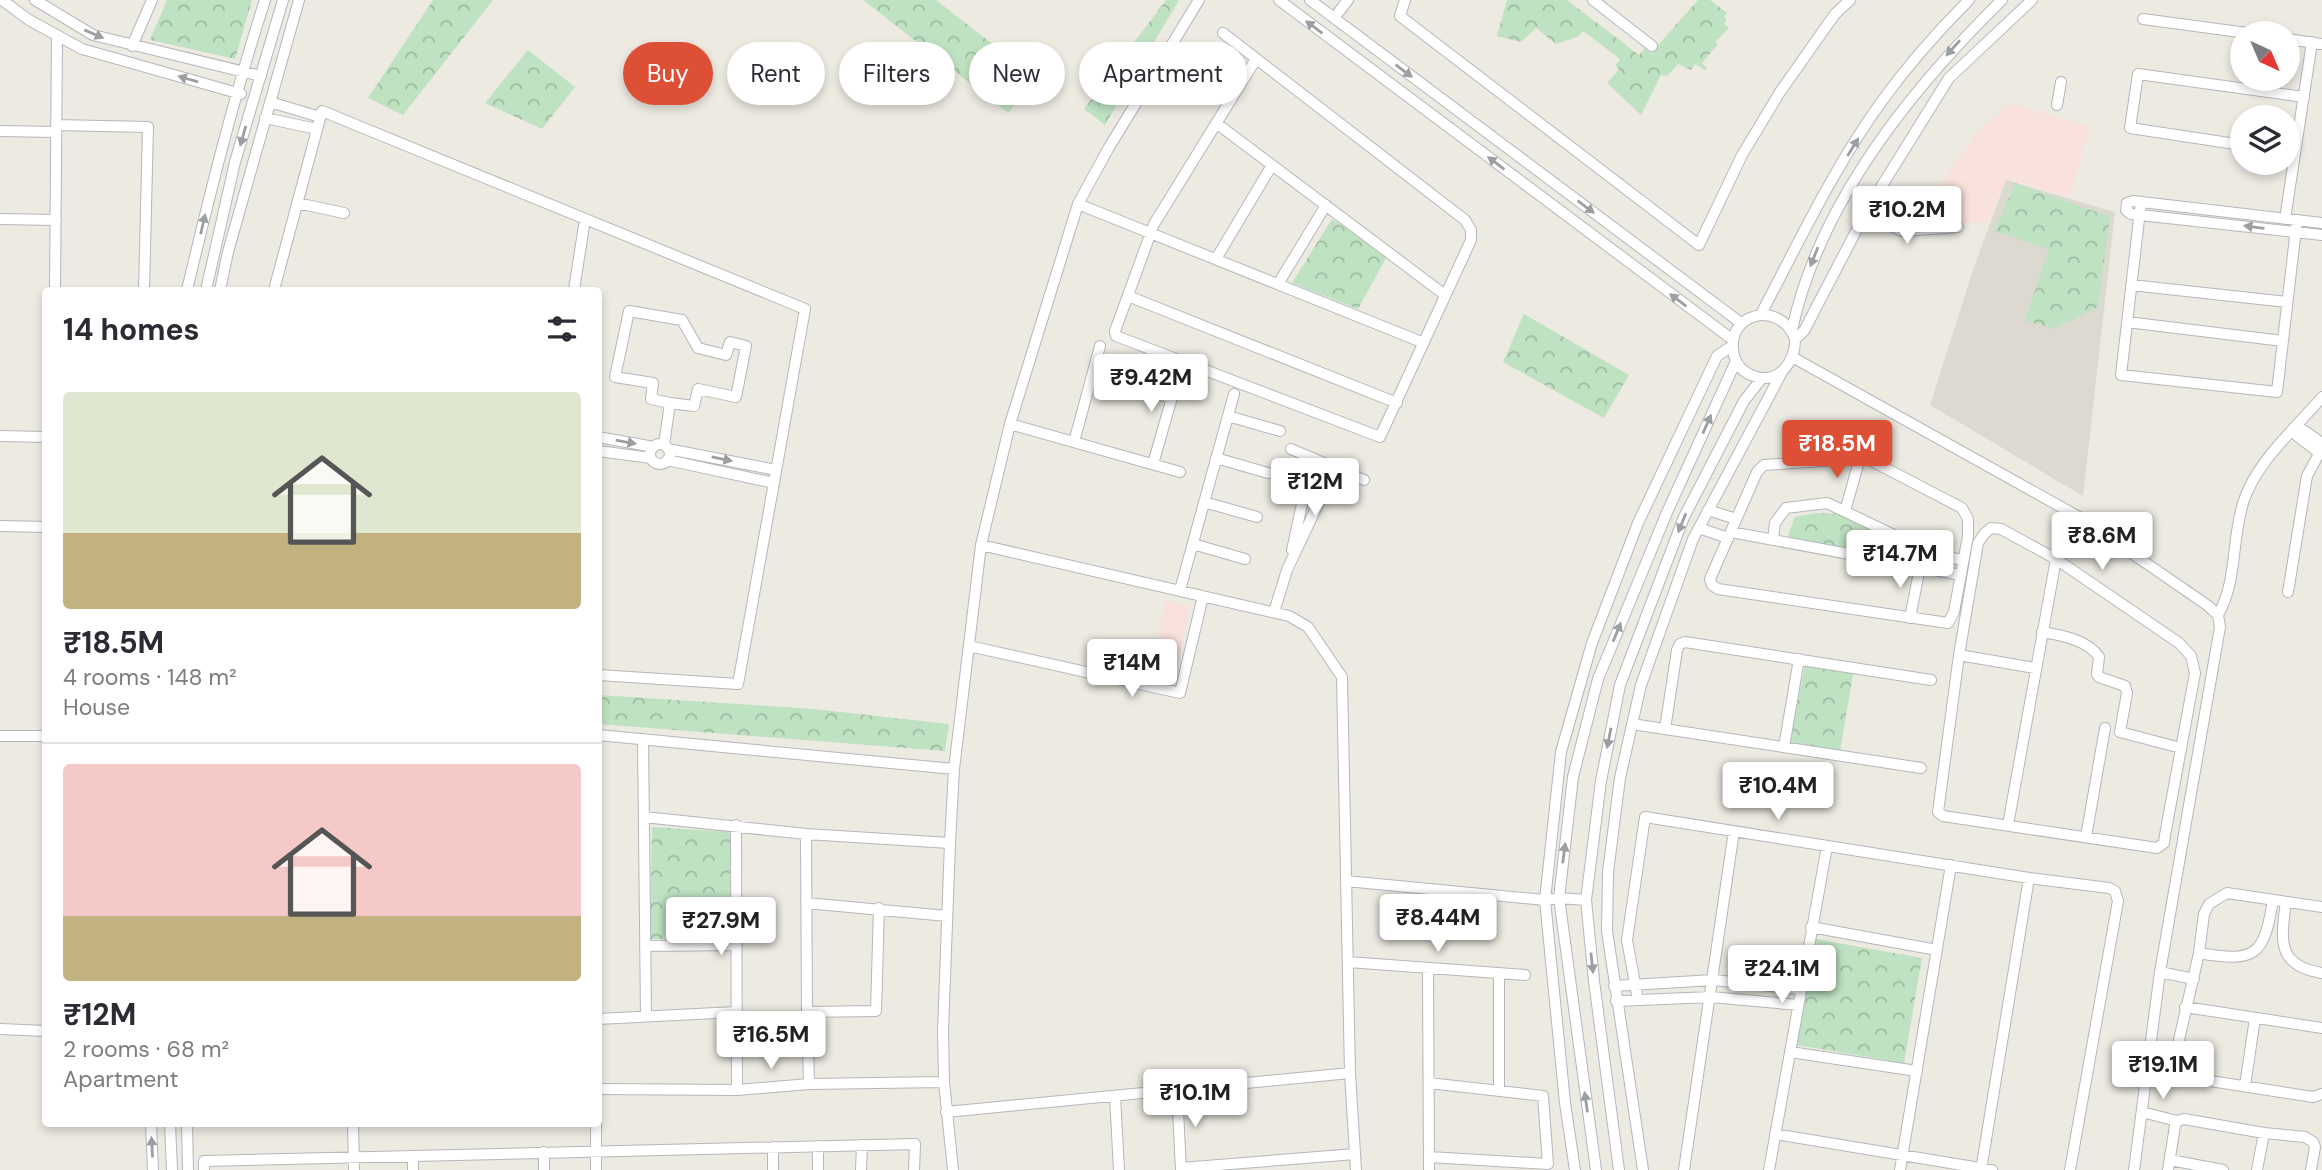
<!DOCTYPE html>
<meta charset="utf-8">
<style>
body{margin:0;font-family:"DM Sans",sans-serif;background:#f2f2f3;color:#2b2b33;height:100vh;display:flex;flex-direction:column;font-size:26px;white-space:nowrap}
*{box-sizing:border-box;margin:0}
p{font-size:23px;color:#7c7c81}
.icon{flex:none;width:38px;height:38px;fill:none;stroke:currentColor;stroke-width:2;stroke-linecap:round;stroke-linejoin:round}
.map{position:relative;flex:1;overflow:hidden}
.details{position:absolute;left:42px;top:287px;width:560px;height:840px;display:flex;flex-direction:column;background:#fff;border-radius:7px;box-shadow:0 4px 10px #0003}
.details>*{flex:none}
.hud{position:absolute;left:623px;top:42px;width:665px;height:63px;display:flex;gap:14px}
.needle{width:46px;rotate:136deg}
.tools{position:absolute;left:2230px;top:21px;display:grid;gap:14px}
.tools a{display:grid;place-items:center;width:70px;height:70px;border-radius:50%;background:#fff;box-shadow:0 4px 10px #0003;font-size:35px}
.price{position:absolute;translate:-50% -60px;padding:0 16px;border-radius:7px;background:#fff;color:#222;font-size:23px;line-height:46px;filter:drop-shadow(0 2px 4px #0008)}
.price::after{content:'';position:absolute;left:50%;top:42px;width:21px;height:16px;margin-left:-10px;background:inherit;clip-path:polygon(0 0,100% 0,50% 100%)}
.price.active{background:#dd5036;color:#fff}
ul{padding:0;list-style:none}
li{display:grid;align-content:center;gap:14px;height:371px;padding:0 21px}
li+li{border-top:2px solid #e1e1e2}
li span{display:grid;place-items:center;height:217px;border-radius:7px;color:#555}
li>.icon{margin-inline-start:auto}
span .icon{width:126px;height:126px;fill:#fffc;stroke-width:1}
li b{font-size:30px}
h2{display:flex;justify-content:space-between;align-items:center;height:84px;padding:0 21px;font-size:30px}
.pill{padding:0 24px;border-radius:32px;background:#fff;box-shadow:0 4px 10px #0003;font-size:24px;line-height:63px}
.pill.active{background:#dd5036;color:#fff}
.map>svg:first-child{display:block}
.education{fill:#dcd9d0}
.medical{fill:#f9e2dd}
.forest{fill:url(#forest-crowns)}
.lines{fill:none;stroke-linecap:round;stroke-linejoin:round}
.minor-casing{stroke:#b4b7bb;stroke-width:12}
.minor{stroke:#fff;stroke-width:10}
.oneway{fill:#9c9ea0}
</style>
<div class="map">
<svg width="2322" height="1170" viewBox="0 0 2322 1170">
<defs>
<pattern id="forest-crowns" width="20" height="18" patternUnits="userSpaceOnUse" patternTransform="scale(1.75)"><rect width="20" height="18" fill="#bfe2c2"/><path d="M2 6a3 3 0 1 1 6 0M12 15a3 3 0 1 1 6 0" fill="none" stroke="#9ebaa1"/></pattern>
</defs>
<rect width="100%" height="100%" fill="#eceae1"/>
<path class="education" d="M 2006,180 L 2115,212 L 2083,496 L 1930,405 L 1973,270 Z"/>
<path class="medical" d="M 2009,103 L 2090,126 L 2070,197 L 2006,179 L 1988,222 L 1912,226 L 1975,135 Z
M 1165,600 L 1190,606 L 1173,688 L 1149,683 Z"/>
<path class="forest" d="M 167,0 L 252,0 L 235,59 L 150,40 Z
M 433,0 L 493,0 L 403,115 L 368,98 Z
M 863,0 L 936,0 L 1036,78 L 1008,113 Z
M 1166,0 L 1179,0 L 1105,125 L 1084,109 Z
M 1507,0 L 1567,0 L 1639,55 L 1645,48 L 1651,53 L 1698,0 L 1710,0 L 1727,13 L 1724,17 L 1727,19 L 1724,24 L 1729,28 L 1715,42 L 1718,44 L 1702,63 L 1707,68 L 1705,70 L 1695,64 L 1691,70 L 1678,64 L 1667,76 L 1661,75 L 1641,115 L 1607,83 L 1619,69 L 1615,66 L 1620,59 L 1583,31 L 1577,37 L 1556,44 L 1536,28 L 1521,42 L 1497,36 Z
M 528,50 L 575,87 L 542,129 L 485,103 Z
M 2015,183 L 2110,217 L 2098,307 L 2053,329 L 2025,320 L 2049,249 L 1995,231 Z
M 1332,219 L 1387,256 L 1358,309 L 1292,283 Z
M 1524,314 L 1629,375 L 1604,418 L 1503,362 Z
M 1816,513 L 1841,514 L 1926,557 L 1919,565 L 1793,541 L 1788,535 L 1795,517 Z
M 1805,665 L 1853,674 L 1840,751 L 1790,742 Z
M 599,695 L 814,709 L 949,724 L 945,751 L 599,724 Z
M 652,827 L 730,832 L 730,938 L 650,939 Z
M 1810,938 L 1922,958 L 1904,1063 L 1791,1044 Z"/>
<g class="lines">
<defs>
<path id="minor" d="M 2,0 L 29,20 L 82,49 L 241,94
M 35,0 L 93,35 L 261,76
M 1279,0 L 1733,340
M 1310,0 L 1741,323
M 1405,0 L 1400,16 L 1699,245 L 1742,155 L 1780,92 L 1835,14 L 1850,0
M 1593,0 L 1652,46
M 1334,18 L 1348,0
M 2143,19 L 2247,33
M 1223,33 L 1465,220 L 1471,230 L 1471,240 L 1380,437 L 1116,336 L 1115,331 L 1154,224 L 1256,59
M 2287,39 L 2322,44
M 132,46 L 152,0
M 270,102 L 320,117
M 2057,105 L 2061,82
M 265,118 L 317,129
M 1216,123 L 1445,295
M 56,125 L 148,127 L 144,290
M 0,131 L 56,132
M 2242,145 L 2130,128 L 2138,74 L 2304,97
M 2141,202 L 2121,375 L 2277,392 L 2297,220
M 297,203 L 344,213
M 1078,204 L 1424,343
M 1864,214 L 1902,231 L 1958,227
M 0,219 L 56,220
M 2285,219 L 2312,42
M 2322,223 L 2133,201 L 2127,203 L 2126,210 L 2131,214 L 2322,235
M 1216,259 L 1272,165
M 1278,284 L 1326,205
M 2131,285 L 2287,302
M 55,290 L 57,35
M 187,290 C 210,193 234,96 265,0
M 206,290 L 235,162 L 283,0
M 220,290 L 228,252 L 299,0
M 274,290 L 322,111 L 805,309 L 738,684 L 598,675
M 574,290 L 585,219
M 1128,296 L 1397,403
M 1761,314 C 1799,242 1834,167 1882,101 C 1908,65 1937,32 1969,0
M 2127,322 L 2283,341
M 1792,330 C 1819,203 1911,89 2002,0
M 1795,339 C 1779,298 1724,314 1734,355 C 1736,364 1742,371 1751,375 C 1777,387 1796,362 1795,339 L 1804,331 L 1868,208 L 1949,78 L 2032,0
M 1794,358 L 2079,517 L 2207,605 L 2218,615 L 2220,627 L 2160,972 L 2134,1170
M 1093,377 L 1172,398
M 1228,416 L 1280,431
M 1010,424 L 1180,472
M 2297,426 L 2322,443
M 2292,432 L 2318,452
M 0,436 L 46,437
M 598,437 L 654,447
M 1074,442 L 1100,346
M650 454a10 10 0 1 1 20 0a10 10 0 1 1-20 0Z
M 664,445 L 670,403 L 694,406 L 698,389 L 736,397 L 746,346 L 730,342 L 726,355 L 698,348 L 682,320 L 629,311 L 615,377 L 653,383 L 651,399 L 670,403
M 668,449 L 776,470
M 1291,449 L 1364,480
M 598,451 L 651,458
M 1216,458 L 1268,473
M 1866,458 L 1962,508 L 1968,519 L 1968,536 L 1954,612 L 1948,623 L 1718,589 L 1712,585 L 1710,579 L 1757,472 L 1764,465 Z
M 667,460 L 774,483
M 1153,464 L 1179,373
M 1204,502 L 1257,517
M 1708,510 L 1736,519
M 1845,511 L 1860,458
M 0,526 L 46,527
M 1699,528 L 1728,538
M 1991,528 L 2001,529 L 2056,559 L 2179,643 L 2191,656 L 2195,673 L 2165,835 L 2164,843 L 2157,848 L 1943,816 L 1938,812 L 1959,655 L 1978,543 L 1984,534 Z
M 1731,532 L 1961,575
M 1773,539 L 1775,523 L 1786,508 L 1827,503 L 1919,547 L 1963,561
M 1193,544 L 1245,559
M 981,545 L 1289,616 L 1308,627 L 1342,677 L 1350,1073 L 1356,1170
M 1292,550 L 1312,458
M 1180,590 L 1234,394
M 2288,592 L 2307,476 L 2322,448
M 1274,612 L 1287,570 L 1335,468
M 2218,615 C 2238,580 2231,538 2244,500 C 2258,460 2295,429 2322,397
M 1910,618 L 1920,567
M 2042,632 C 2061,635 2088,640 2099,657 L 2097,674 L 2099,677 L 2125,686 L 2127,693 L 2120,732 L 2181,748
M 969,646 L 1180,693 L 1203,596
M 1959,655 L 2035,668
M 1632,724 L 1921,768
M 1665,729 L 1677,650 L 1680,644 L 1685,642 L 1931,680
M 598,735 L 954,769
M 0,736 L 46,736
M 643,739 L 646,1016
M 1784,747 L 1799,659
M 644,817 L 806,834 L 950,843
M 736,825 L 737,1090
M 2008,825 L 2056,559 L 2079,517
M 806,834 L 807,1012 L 809,1084
M 2086,837 L 2105,728
M 1346,881 L 1545,900 L 1559,898 L 1586,900
M 2286,902 C 2281,939 2276,966 2322,973
M 806,903 L 947,916
M 2322,907 L 2227,893 L 2209,904 L 2204,914 L 2199,953 L 2173,1066 L 2176,1072 L 2185,1077 L 2313,1097 L 2322,1094
M 1811,927 L 1937,950
M 645,946 L 736,945
M 2199,953 C 2257,963 2264,955 2273,900
M 1348,962 L 1525,975
M 1428,970 L 1429,1170
M 2160,972 L 2194,979
M 1614,986 L 1713,980 L 1801,989
M 1638,1000 L 1627,940 L 1645,817 L 2029,878 L 2109,888 L 2115,891 L 2118,901 L 2070,1170
M 1616,1001 L 1711,997 L 1798,1005
M 2185,1007 L 2322,1028
M 807,1012 L 876,1011 L 879,908
M 598,1019 L 736,1012
M 0,1029 L 46,1031
M 1790,1052 L 1917,1071
M 1429,1083 L 1543,1096 L 1548,1164 L 1429,1157
M 2245,1086 L 2255,1018
M 598,1089 L 737,1090 L 809,1084 L 944,1082
M 1177,1090 L 1181,1170
M 1499,1091 L 1499,974
M 1115,1096 L 1119,1170
M 946,1112 L 1350,1073
M 2142,1112 L 2177,1121
M 151,1124 L 153,1170
M 170,1124 L 172,1170
M 187,1124 L 188,1170
M 353,1124 L 354,1170
M 1775,1134 L 1992,1170
M 544,1152 L 544,1170
M 2170,1160 L 2223,1170
M 1181,1168 L 1355,1154
M 204,1170 L 204,1161 L 915,1144 L 914,1170
M 413,1170 L 413,1156
M 596,1170 L 596,1124
M 773,1170 L 773,1147
M 818,1170 L 818,1146
M 861,1170 L 862,1145
M 953,1170 L 944,1082 L 943,1031 L 950,843 L 954,769 L 981,545 L 1010,424 L 1078,204 L 1108,149 L 1199,0
M 1575,1170 L 1565,1103 L 1545,900 L 1561,752 L 1592,643 L 1638,523 L 1717,356 L 1732,346
M 1596,1170 L 1559,898 L 1573,777 L 1598,679 L 1668,510 L 1736,361
M 1619,1170 L 1594,981 L 1586,900 L 1601,781 L 1620,685 L 1684,517 L 1744,401 L 1762,378
M 1643,1170 L 1607,931 L 1608,872 L 1620,778 L 1641,685 L 1693,539 L 1782,372
M 1684,1170 L 1734,831
M 1769,1170 L 1827,846
M 1900,1170 L 1951,865
M 1981,1170 L 2029,878
M 2168,1170 L 2175,1126 L 2177,1121 L 2184,1119 L 2264,1133 L 2305,1137 L 2313,1142 L 2315,1147 L 2311,1170
M 2257,1170 L 2264,1133"/>
</defs>
<use href="#minor" class="minor-casing"/>
<use href="#minor" class="minor"/>
</g>
<defs><path id="oneway-solid" d="M-6-.8H1V-3.2L6.5 0L1 3.2V.8H-6Z" transform="scale(1.75)"/></defs>
<g class="oneway">
<use href="#oneway-solid" transform="translate(1314 27) rotate(-143)"/>
<use href="#oneway-solid" transform="translate(94 34) rotate(23)"/>
<use href="#oneway-solid" transform="translate(1953 48) rotate(132)"/>
<use href="#oneway-solid" transform="translate(1404 71) rotate(37)"/>
<use href="#oneway-solid" transform="translate(188 79) rotate(-164)"/>
<use href="#oneway-solid" transform="translate(243 136) rotate(106)"/>
<use href="#oneway-solid" transform="translate(1853 147) rotate(-58)"/>
<use href="#oneway-solid" transform="translate(1496 163) rotate(-143)"/>
<use href="#oneway-solid" transform="translate(1586 207) rotate(37)"/>
<use href="#oneway-solid" transform="translate(203 224) rotate(-77)"/>
<use href="#oneway-solid" transform="translate(2254 227) rotate(-173)"/>
<use href="#oneway-solid" transform="translate(1814 257) rotate(112)"/>
<use href="#oneway-solid" transform="translate(1678 300) rotate(-143)"/>
<use href="#oneway-solid" transform="translate(1707 424) rotate(-66)"/>
<use href="#oneway-solid" transform="translate(626 442) rotate(10)"/>
<use href="#oneway-solid" transform="translate(722 459) rotate(11)"/>
<use href="#oneway-solid" transform="translate(1682 523) rotate(112)"/>
<use href="#oneway-solid" transform="translate(1617 632) rotate(-68)"/>
<use href="#oneway-solid" transform="translate(1609 738) rotate(101)"/>
<use href="#oneway-solid" transform="translate(1564 853) rotate(-83)"/>
<use href="#oneway-solid" transform="translate(1592 963) rotate(84)"/>
<use href="#oneway-solid" transform="translate(1586 1102) rotate(-98)"/>
<use href="#oneway-solid" transform="translate(152 1147) rotate(-93)"/>
</g>
</svg>
<div class="tools">
<a><svg class="needle" viewBox="-14 -14 28 28"><path d="M0-13l5 13h-10z" fill="#e53935"/><path d="M0 13l5-13h-10z" fill="#7c7c81"/></svg></a>
<a><svg class="icon" aria-label="layers" viewBox="0 0 24 24"><path d="M12 4l9 5-9 5-9-5zM3 14l9 5 9-5"/></svg></a>
</div>
<b class="price" style="left:1907px;top:246px">₹10.2M</b>
<b class="price" style="left:1151px;top:414px">₹9.42M</b>
<b class="price active" style="left:1837px;top:480px">₹18.5M</b>
<b class="price" style="left:1315px;top:518px">₹12M</b>
<b class="price" style="left:2102px;top:572px">₹8.6M</b>
<b class="price" style="left:1900px;top:590px">₹14.7M</b>
<b class="price" style="left:1132px;top:699px">₹14M</b>
<b class="price" style="left:1778px;top:822px">₹10.4M</b>
<b class="price" style="left:1438px;top:954px">₹8.44M</b>
<b class="price" style="left:721px;top:957px">₹27.9M</b>
<b class="price" style="left:1782px;top:1005px">₹24.1M</b>
<b class="price" style="left:771px;top:1071px">₹16.5M</b>
<b class="price" style="left:2163px;top:1101px">₹19.1M</b>
<b class="price" style="left:1195px;top:1129px">₹10.1M</b>
<div class="hud">
<a class="pill active">Buy</a>
<a class="pill">Rent</a>
<a class="pill">Filters</a>
<a class="pill">New</a>
<a class="pill">Apartment</a>
</div>
<section class="details">
<h2>14 homes<svg class="icon" aria-label="filters" viewBox="0 0 24 24"><path d="M4 7h16M4 17h16"/><circle cx="9" cy="7" r="2"/><circle cx="15" cy="17" r="2"/></svg></h2>
<ul>
<li><span style="background:linear-gradient(#dfe7d0 65%,#c2b280 0)"><svg class="icon" aria-label="home" viewBox="0 0 24 24"><path d="M3 11l9-7 9 7M6 9v11h12V9"/></svg></span><div><b>₹18.5M</b><p>4 rooms · 148 m²</p><p>House</p></div></li>
<li><span style="background:linear-gradient(#f6c9c9 70%,#c2b280 0)"><svg class="icon" aria-label="home" viewBox="0 0 24 24"><path d="M3 11l9-7 9 7M6 9v11h12V9"/></svg></span><div><b>₹12M</b><p>2 rooms · 68 m²</p><p>Apartment</p></div></li>
</ul>
</section>
</div>
